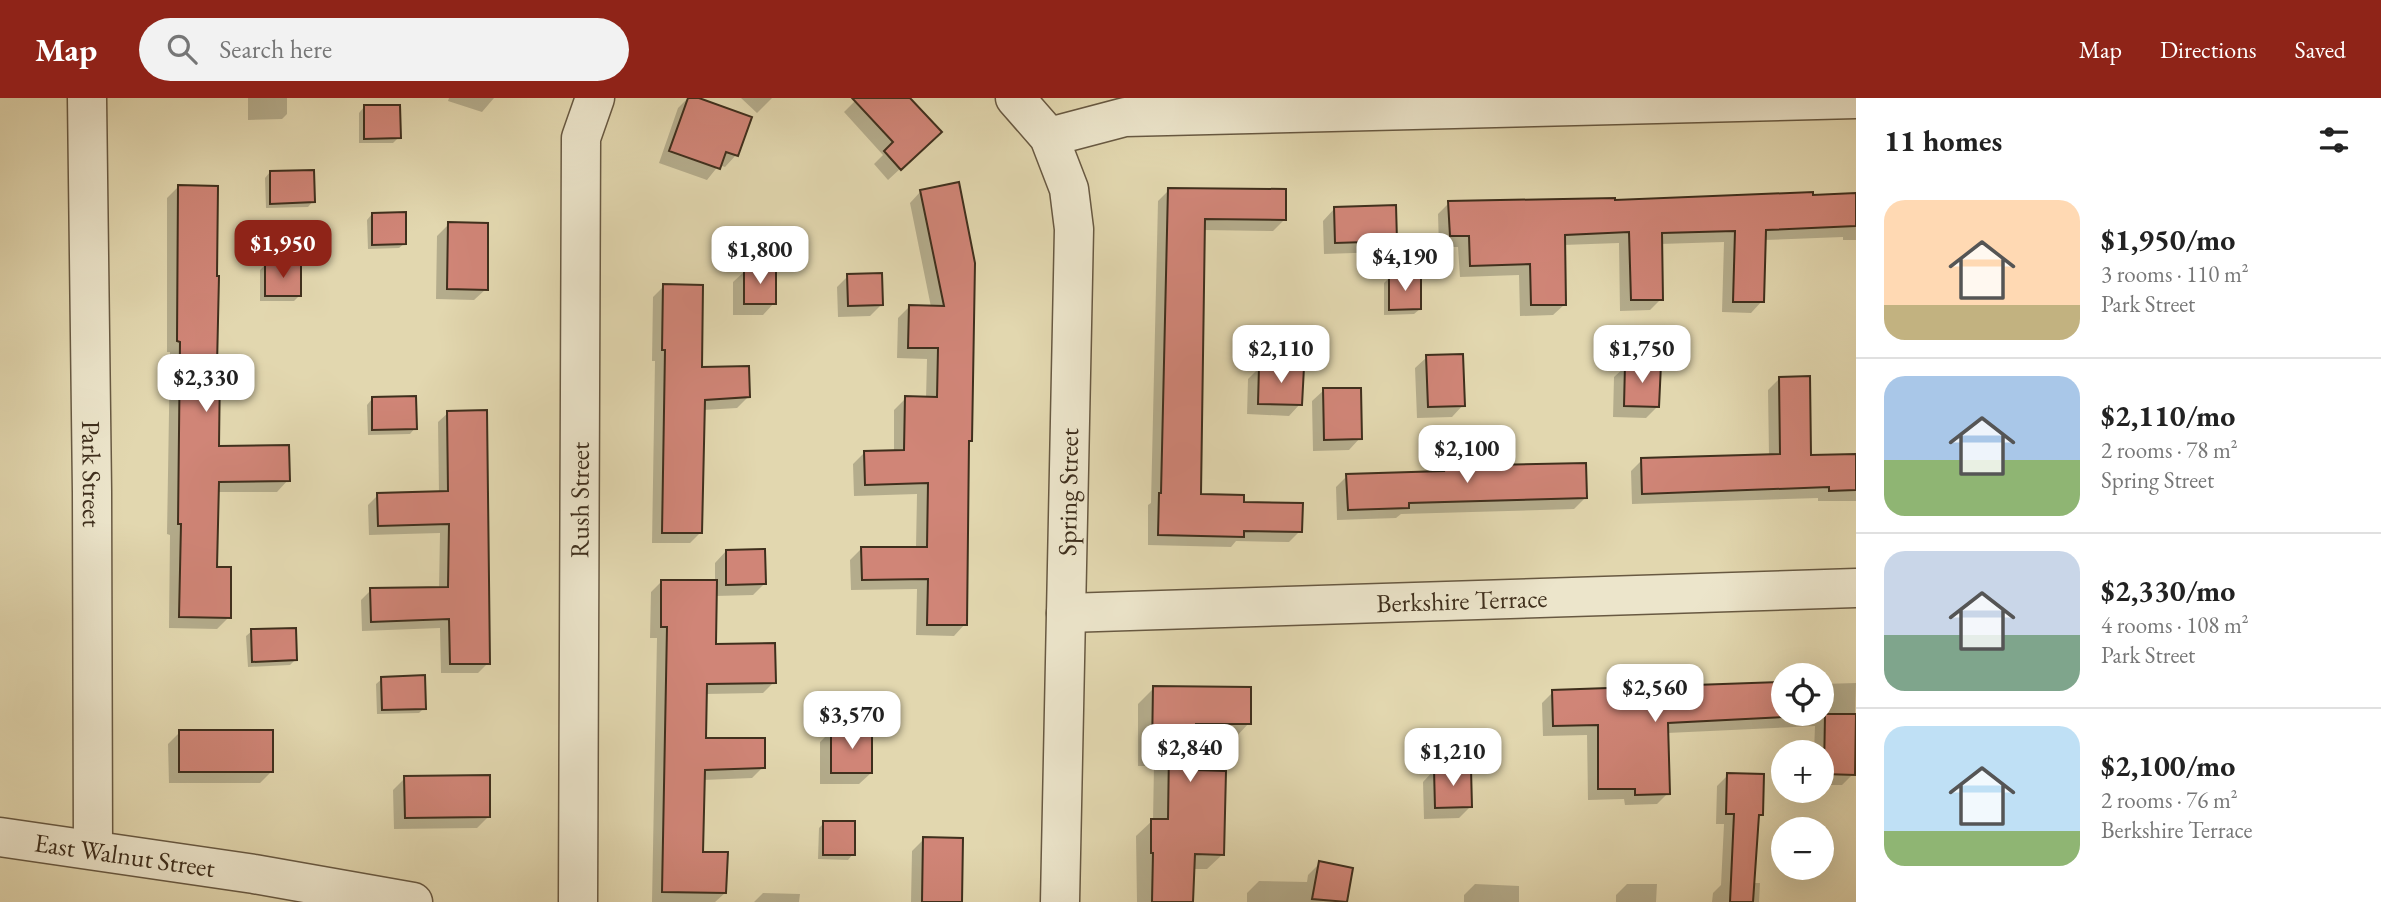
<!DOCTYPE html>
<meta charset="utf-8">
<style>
body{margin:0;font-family:"EB Garamond",serif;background:#f2f2f2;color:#222;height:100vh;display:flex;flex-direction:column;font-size:26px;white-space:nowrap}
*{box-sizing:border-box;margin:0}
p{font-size:23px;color:#767676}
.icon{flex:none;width:38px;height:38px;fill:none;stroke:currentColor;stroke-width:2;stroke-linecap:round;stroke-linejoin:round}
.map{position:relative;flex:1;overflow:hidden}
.panel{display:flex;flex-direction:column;background:#fff;width:525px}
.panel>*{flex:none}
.buttons{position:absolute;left:1771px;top:565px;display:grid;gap:14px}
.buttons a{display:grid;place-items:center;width:63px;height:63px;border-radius:50%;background:#fff;box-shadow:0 7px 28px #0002;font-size:35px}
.price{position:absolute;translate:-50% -60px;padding:0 16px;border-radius:14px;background:#fff;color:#222;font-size:23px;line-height:46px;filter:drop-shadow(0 2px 4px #0008)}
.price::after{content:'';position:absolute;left:50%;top:42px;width:21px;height:16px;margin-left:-10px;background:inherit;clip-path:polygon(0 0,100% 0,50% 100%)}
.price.on{background:#8f2418;color:#fff}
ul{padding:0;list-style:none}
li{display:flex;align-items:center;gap:21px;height:175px;padding:0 28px}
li+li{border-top:2px solid #e0e0e0}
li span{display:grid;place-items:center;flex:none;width:196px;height:140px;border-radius:21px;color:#555}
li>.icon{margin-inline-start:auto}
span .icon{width:84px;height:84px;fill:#fffc;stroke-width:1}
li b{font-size:30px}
h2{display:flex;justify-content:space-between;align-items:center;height:84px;padding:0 28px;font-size:30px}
header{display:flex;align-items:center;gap:42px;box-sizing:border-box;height:98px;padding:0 35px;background:#8f2418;color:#fff}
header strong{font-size:33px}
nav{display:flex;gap:38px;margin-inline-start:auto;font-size:24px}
.search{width:490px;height:63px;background:#f2f2f2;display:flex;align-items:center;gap:18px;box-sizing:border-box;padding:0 24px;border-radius:38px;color:#767676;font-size:26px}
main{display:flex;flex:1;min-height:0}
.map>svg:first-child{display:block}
.shadow{fill:#0003}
.building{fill:#d08577;stroke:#3f2f1d;stroke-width:2}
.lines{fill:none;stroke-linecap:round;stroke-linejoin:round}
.minor-casing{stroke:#685942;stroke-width:41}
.minor{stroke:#ece5cb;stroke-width:38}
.labels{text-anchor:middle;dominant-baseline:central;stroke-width:5;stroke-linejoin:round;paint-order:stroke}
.street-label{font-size:26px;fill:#3f2f1d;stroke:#ece5cb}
</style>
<header>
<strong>Map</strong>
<div class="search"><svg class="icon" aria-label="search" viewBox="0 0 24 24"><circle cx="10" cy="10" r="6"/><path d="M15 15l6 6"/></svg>Search here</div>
<nav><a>Map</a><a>Directions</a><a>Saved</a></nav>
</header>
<main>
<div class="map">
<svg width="1856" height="804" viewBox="0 0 1856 804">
<rect width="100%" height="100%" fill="#e2d7af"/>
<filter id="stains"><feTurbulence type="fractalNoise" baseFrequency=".00286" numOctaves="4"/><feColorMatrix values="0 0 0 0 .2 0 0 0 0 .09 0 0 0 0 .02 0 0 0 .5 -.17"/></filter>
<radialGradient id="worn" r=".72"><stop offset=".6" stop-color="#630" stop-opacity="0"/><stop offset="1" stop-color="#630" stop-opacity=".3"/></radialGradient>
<path class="shadow" d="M 248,0 L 287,0 L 287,16 L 282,21 L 248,22 Z
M 449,0 L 494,0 L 482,14 L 448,3 Z
M 688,0 L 694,0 L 736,57 L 725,69 L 719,67 L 707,82 L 659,65 L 678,10 Z
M 741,0 L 772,0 L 757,15 Z
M 858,0 L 908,0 L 928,45 L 888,82 L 874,66 L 883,57 L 844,14 Z
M 364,9 L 399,39 L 393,45 L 359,45 L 359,15 Z
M 270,74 L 313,103 L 308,109 L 266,110 L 265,80 Z
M 958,86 L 970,343 L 967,346 L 965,526 L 954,538 L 916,537 L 917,491 L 851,492 L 850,462 L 862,450 L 916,450 L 917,396 L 854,398 L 853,366 L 865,354 L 894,354 L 894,312 L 906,300 L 926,300 L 927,261 L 897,260 L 898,220 L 909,209 L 931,209 L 910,105 L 921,93 Z
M 178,89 L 217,350 L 288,382 L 277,394 L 217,394 L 215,471 L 229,519 L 217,531 L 169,530 L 170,437 L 167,436 L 170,254 L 167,254 L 167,100 Z
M 1169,92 L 1284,122 L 1273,133 L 1203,132 L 1200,397 L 1243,406 L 1300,433 L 1289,444 L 1236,443 L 1231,449 L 1148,447 L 1148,407 L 1151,405 L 1158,103 Z
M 1856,97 L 1856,142 L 1843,142 L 1843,139 L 1764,142 L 1762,203 L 1751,215 L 1722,214 L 1724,144 L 1660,146 L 1661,201 L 1650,212 L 1620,213 L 1619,145 L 1563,147 L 1565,206 L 1553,217 L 1520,218 L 1519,177 L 1460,179 L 1458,149 L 1439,149 L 1438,116 L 1449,105 L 1613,104 Z
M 1334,111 L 1395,142 L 1384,154 L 1324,156 L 1323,123 Z
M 372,116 L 405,145 L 399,150 L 368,151 L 367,122 Z
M 449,126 L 486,191 L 474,202 L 436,201 L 437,138 Z
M 265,167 L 300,197 L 294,203 L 260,203 L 260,172 Z
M 745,173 L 774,205 L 763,217 L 733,217 L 733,184 Z
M 848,178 L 881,207 L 870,218 L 838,219 L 837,189 Z
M 1389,180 L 1420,211 L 1414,216 L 1384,217 L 1384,185 Z
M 664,188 L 700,271 L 748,299 L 737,310 L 703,312 L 701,434 L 690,445 L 652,445 L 655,263 L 652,263 L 653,199 Z
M 1427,259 L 1463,307 L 1452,319 L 1417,320 L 1415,270 Z
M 1626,268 L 1658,308 L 1646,320 L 1613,319 L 1614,279 Z
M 1259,270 L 1300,306 L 1289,318 L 1247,316 L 1248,281 Z
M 1780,280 L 1810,359 L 1856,358 L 1856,403 L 1818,403 L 1818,400 L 1632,406 L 1631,373 L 1642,362 L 1769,358 L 1768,292 Z
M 1324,292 L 1360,340 L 1349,352 L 1313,353 L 1312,303 Z
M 372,301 L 415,330 L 410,336 L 368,337 L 367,307 Z
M 448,315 L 488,565 L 478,575 L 441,575 L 440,530 L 362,533 L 361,502 L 371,492 L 439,491 L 440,435 L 369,437 L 368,407 L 378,397 L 439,395 L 438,324 Z
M 1444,369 L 1585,400 L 1574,411 L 1401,416 L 1396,420 L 1337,422 L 1336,389 L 1347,378 L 1439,375 Z
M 726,453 L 764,486 L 753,497 L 715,498 L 714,548 L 774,584 L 763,595 L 705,596 L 704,642 L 763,669 L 752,680 L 703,682 L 702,755 L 725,795 L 715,804 L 652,804 L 657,540 L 650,540 L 651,494 L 662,483 L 715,484 L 715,465 Z
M 252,533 L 295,562 L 290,567 L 248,569 L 246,538 Z
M 382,581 L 424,610 L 419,615 L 377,616 L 376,586 Z
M 1856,585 L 1853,676 L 1842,687 L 1822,687 L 1822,654 L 1814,654 L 1815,628 L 1667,635 L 1668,695 L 1657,706 L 1625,707 L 1624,701 L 1588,702 L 1587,637 L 1543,638 L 1542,605 L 1553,594 L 1783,587 L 1783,616 L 1822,616 L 1822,586 Z
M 1154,590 L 1249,625 L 1234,641 L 1194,641 L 1194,674 L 1223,756 L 1207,771 L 1192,771 L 1191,804 L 1137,804 L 1136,738 L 1153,722 L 1154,668 L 1138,668 L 1138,606 Z
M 831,633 L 871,675 L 859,686 L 820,686 L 820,644 Z
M 180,634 L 271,674 L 260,685 L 169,685 L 168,646 Z
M 1434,672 L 1470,709 L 1459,720 L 1424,721 L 1423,684 Z
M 1728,677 L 1761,716 L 1757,719 L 1753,785 L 1760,785 L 1759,804 L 1712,804 L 1713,795 L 1721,787 L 1724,726 L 1716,726 L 1717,688 Z
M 405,680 L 488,719 L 477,730 L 394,731 L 393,692 Z
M 824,725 L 853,756 L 848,762 L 818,761 L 819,730 Z
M 924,741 L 960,804 L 911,804 L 912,753 Z
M 1320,765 L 1351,771 L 1346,804 L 1247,804 L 1247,795 L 1259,783 L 1307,784 L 1308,777 Z
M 1475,786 L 1519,788 L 1519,804 L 1464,804 L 1464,797 Z
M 1627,786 L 1657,786 L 1656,804 L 1616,804 L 1616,797 Z
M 763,795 L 800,796 L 799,804 L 754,804 Z"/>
<path class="building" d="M 688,0 L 699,0 L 752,19 L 738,58 L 726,54 L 720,71 L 669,53 Z
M 852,0 L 910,0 L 942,34 L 901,72 L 884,53 L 893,44 Z
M 364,7 L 400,7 L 401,40 L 364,41 Z
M 314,72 L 315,104 L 270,106 L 270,73 Z
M 959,84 L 975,165 L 972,343 L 969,343 L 967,527 L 927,527 L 928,481 L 862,482 L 861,449 L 927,449 L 928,385 L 865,387 L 864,353 L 904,352 L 905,298 L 937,299 L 938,250 L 908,250 L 909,207 L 944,208 L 920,92 Z
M 178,87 L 218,88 L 217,178 L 219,178 L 217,268 L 220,268 L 219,348 L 289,347 L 290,383 L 219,384 L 217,469 L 231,469 L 231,520 L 179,519 L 181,426 L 178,426 L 180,244 L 177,243 Z
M 1168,90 L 1286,91 L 1286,122 L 1205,121 L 1201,396 L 1244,397 L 1244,404 L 1303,405 L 1302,434 L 1244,433 L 1244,439 L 1158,437 L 1159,395 L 1161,395 Z
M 1813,94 L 1813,97 L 1856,95 L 1856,128 L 1766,132 L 1764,204 L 1733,204 L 1735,133 L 1662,135 L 1663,202 L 1631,202 L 1629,134 L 1565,137 L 1566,207 L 1531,207 L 1530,166 L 1470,168 L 1469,138 L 1450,138 L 1448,103 L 1615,100 L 1615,102 Z
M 1396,107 L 1397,143 L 1335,145 L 1334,109 Z
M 406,114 L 406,146 L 372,147 L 372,115 Z
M 448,124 L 488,125 L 488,192 L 447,191 Z
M 265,165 L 301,165 L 301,198 L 265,198 Z
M 744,171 L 776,171 L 776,206 L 744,206 Z
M 882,175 L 883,207 L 848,208 L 847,176 Z
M 1389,178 L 1421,178 L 1421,211 L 1389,212 Z
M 663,186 L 703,187 L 702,269 L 749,268 L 750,299 L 705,302 L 702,435 L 662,435 L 665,252 L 662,252 Z
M 1463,256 L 1465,308 L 1428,309 L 1426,257 Z
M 1625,266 L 1661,266 L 1659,309 L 1624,308 Z
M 1259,268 L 1304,269 L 1302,307 L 1258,306 Z
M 1810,278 L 1811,357 L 1856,356 L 1856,392 L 1829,393 L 1829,389 L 1642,396 L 1641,360 L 1780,356 L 1779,279 Z
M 1323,290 L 1361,290 L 1362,341 L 1324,342 Z
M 416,298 L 417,331 L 372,332 L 372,299 Z
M 487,312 L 490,566 L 450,566 L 449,521 L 371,524 L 370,490 L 448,489 L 449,426 L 378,428 L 377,395 L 448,393 L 447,313 Z
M 1586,365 L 1587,400 L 1409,405 L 1409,410 L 1348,412 L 1346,376 L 1444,373 L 1443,368 Z
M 765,451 L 766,486 L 726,487 L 726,452 Z
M 661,482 L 717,482 L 716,546 L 775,545 L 776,585 L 707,586 L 706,640 L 765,640 L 765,670 L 705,672 L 703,754 L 728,754 L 726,795 L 662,794 L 667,529 L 661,529 Z
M 296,530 L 297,562 L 252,564 L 251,531 Z
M 425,577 L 426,611 L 382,612 L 381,579 Z
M 1783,584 L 1783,619 L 1668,625 L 1670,696 L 1635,697 L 1635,691 L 1598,691 L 1598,627 L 1553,628 L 1552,592 Z
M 1153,588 L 1251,589 L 1251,626 L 1196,626 L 1196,672 L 1226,673 L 1224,757 L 1195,756 L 1193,804 L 1152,804 L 1153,755 L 1151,755 L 1151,721 L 1168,721 L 1169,653 L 1152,653 Z
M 1825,616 L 1856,616 L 1855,677 L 1824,676 Z
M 831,631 L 872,631 L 872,675 L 831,675 Z
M 179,632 L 273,632 L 273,674 L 179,674 Z
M 1471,670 L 1472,709 L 1435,710 L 1434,671 Z
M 1727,675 L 1764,676 L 1763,717 L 1759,717 L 1753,804 L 1730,804 L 1734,716 L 1726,716 Z
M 490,677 L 490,719 L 405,720 L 404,678 Z
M 823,723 L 855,723 L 855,757 L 823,757 Z
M 923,739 L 963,740 L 962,804 L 922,804 Z
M 1319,763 L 1353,770 L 1347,804 L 1312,801 Z"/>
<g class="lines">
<defs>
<g id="minor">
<path id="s1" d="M 87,0 L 92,394 L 93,751"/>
<path d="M 1015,0 L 1049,39 L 1069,91 L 1074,131 L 1060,804"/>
<path d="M 1049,39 L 1125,19 L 1856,1"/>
<path id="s2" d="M 1066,515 L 1856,490"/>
<path id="s3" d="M 0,739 L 254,776 L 413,804"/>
<path id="s4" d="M 578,804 L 581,40 L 595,0"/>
</g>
</defs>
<use href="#minor" class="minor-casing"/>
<use href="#minor" class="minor"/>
</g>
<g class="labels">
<g class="street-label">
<text stroke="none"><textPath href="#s1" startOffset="376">Park Street</textPath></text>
<text transform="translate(1068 394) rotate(-89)">Spring Street</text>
<text stroke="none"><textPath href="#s4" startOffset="402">Rush Street</textPath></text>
<text stroke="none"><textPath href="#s2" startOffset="396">Berkshire Terrace</textPath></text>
<text stroke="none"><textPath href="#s3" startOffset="126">East Walnut Street</textPath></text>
</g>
</g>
<rect width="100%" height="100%" filter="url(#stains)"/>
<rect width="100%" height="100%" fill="url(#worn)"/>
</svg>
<div class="buttons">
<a><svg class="icon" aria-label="locate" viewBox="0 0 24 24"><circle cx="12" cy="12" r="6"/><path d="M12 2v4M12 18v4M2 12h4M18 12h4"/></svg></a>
<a>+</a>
<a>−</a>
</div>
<b class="price on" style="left:283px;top:182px">$1,950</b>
<b class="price" style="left:760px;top:188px">$1,800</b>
<b class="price" style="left:1405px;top:195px">$4,190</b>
<b class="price" style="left:1281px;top:287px">$2,110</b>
<b class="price" style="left:1642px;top:287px">$1,750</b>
<b class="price" style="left:206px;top:316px">$2,330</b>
<b class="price" style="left:1467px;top:387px">$2,100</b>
<b class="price" style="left:1655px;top:626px">$2,560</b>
<b class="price" style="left:852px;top:653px">$3,570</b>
<b class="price" style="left:1190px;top:686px">$2,840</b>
<b class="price" style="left:1453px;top:690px">$1,210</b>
</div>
<section class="panel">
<h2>11 homes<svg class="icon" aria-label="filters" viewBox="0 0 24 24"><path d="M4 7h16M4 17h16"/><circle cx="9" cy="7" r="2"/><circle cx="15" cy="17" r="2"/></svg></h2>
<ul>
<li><span style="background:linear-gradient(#ffd9b3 75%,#c2b280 0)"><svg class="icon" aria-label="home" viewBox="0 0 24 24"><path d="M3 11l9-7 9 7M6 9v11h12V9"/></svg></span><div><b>$1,950/mo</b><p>3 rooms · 110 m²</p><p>Park Street</p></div></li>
<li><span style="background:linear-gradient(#a9c7e8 60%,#8fb573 0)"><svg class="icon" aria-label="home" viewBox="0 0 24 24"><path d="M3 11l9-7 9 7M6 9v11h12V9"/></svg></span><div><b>$2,110/mo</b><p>2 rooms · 78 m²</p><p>Spring Street</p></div></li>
<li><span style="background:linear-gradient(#c9d6e8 60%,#7fa58c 0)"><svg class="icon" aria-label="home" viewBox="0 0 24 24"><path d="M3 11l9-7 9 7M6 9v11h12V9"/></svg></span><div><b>$2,330/mo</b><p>4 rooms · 108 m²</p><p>Park Street</p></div></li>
<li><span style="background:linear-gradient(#bfe0f5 75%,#8fb573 0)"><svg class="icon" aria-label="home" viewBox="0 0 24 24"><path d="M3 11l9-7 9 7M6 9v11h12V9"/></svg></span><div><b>$2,100/mo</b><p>2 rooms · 76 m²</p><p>Berkshire Terrace</p></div></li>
</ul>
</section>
</main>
